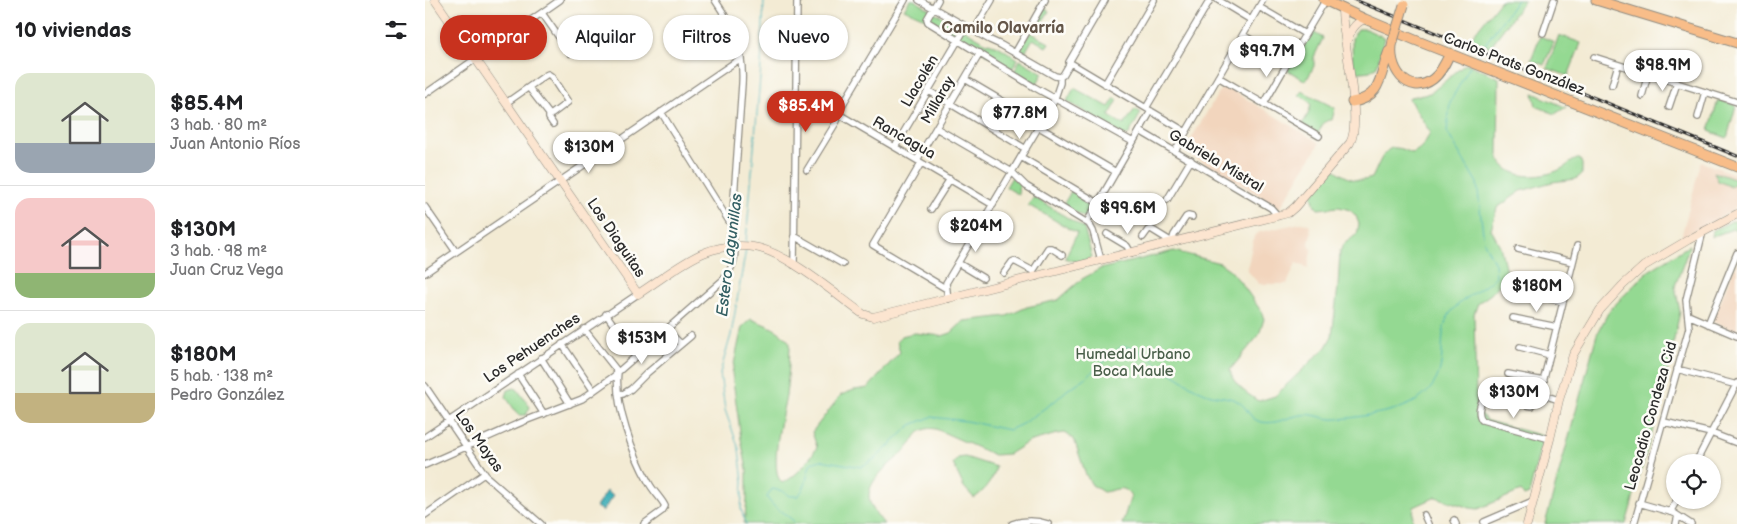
<!DOCTYPE html>
<html lang="es">
<meta charset="utf-8">
<style>
body{margin:0;font-family:"Balsamiq Sans",sans-serif;background:#f2f2f2;color:#202124;height:100vh;display:flex;flex-direction:column;font-size:19px;white-space:nowrap}
*{box-sizing:border-box;margin:0}
p{font-size:16px;color:#757577}
.icon{flex:none;width:28px;height:28px;fill:none;stroke:currentColor;stroke-width:2;stroke-linecap:round;stroke-linejoin:round}
.map{position:relative;flex:1;overflow:hidden}
.sheet{display:flex;flex-direction:column;background:#fff;width:425px}
.sheet>*{flex:none}
.guide{position:absolute;left:15px;top:15px;width:475px;height:45px;display:flex;gap:10px}
.buttons{position:absolute;left:1241px;top:454px;display:grid;gap:10px}
.buttons a{display:grid;place-items:center;width:55px;height:55px;border-radius:50%;background:#fff;box-shadow:0 1px 4px #0004;font-size:25px}
.price{position:absolute;translate:-50% -42px;padding:0 11px;border-radius:18px;background:#fff;color:#222;font-size:16px;line-height:32px;filter:drop-shadow(0 1px 2px #0008)}
.price::after{content:'';position:absolute;left:50%;top:30px;width:15px;height:11px;margin-left:-8px;background:inherit;clip-path:polygon(0 0,100% 0,50% 100%)}
.price.active{background:#c8321e;color:#fff}
ul{padding:0;list-style:none}
li{display:flex;align-items:center;gap:15px;height:125px;padding:0 15px}
li+li{border-top:1px solid #e0e0e0}
li span{display:grid;place-items:center;flex:none;width:140px;height:100px;border-radius:15px;color:#555}
li>.icon{margin-inline-start:auto}
span .icon{width:60px;height:60px;fill:#fffc;stroke-width:1}
li b{font-size:21px}
h2{display:flex;justify-content:space-between;align-items:center;height:60px;padding:0 15px;font-size:21px}
.pill{padding:0 18px;border-radius:22px;background:#fff;box-shadow:0 1px 4px #0004;font-size:18px;line-height:45px}
.pill.active{background:#c8321e;color:#fff}
main{display:flex;flex:1;min-height:0}
.map>svg:first-child{display:block}
.built{fill:#f2d5bd}
.green{fill:#94d992;stroke:#60825e}
.water{fill:#3eaeb7;stroke:#346c71}
.lines{fill:none;stroke-linecap:round;stroke-linejoin:round}
.stream{stroke:#3eaeb7;stroke-width:1}
.street-casing{stroke:#8f8b80;stroke-width:8}
.secondary-casing{stroke:#8f8b80;stroke-width:9}
.primary-casing{stroke:#8f8b80;stroke-width:11}
.street{stroke:#fff;stroke-width:5.5}
.secondary{stroke:#fce5d0;stroke-width:8}
.primary{stroke:#f8bd89;stroke-width:9}
.rail-casing{stroke:#2b2b2b;stroke-width:3}
.rail{stroke:#fdfcf7;stroke-width:1;stroke-dasharray:4;stroke-linecap:butt}
.primary-bridge-casing{stroke:#8f8b80;stroke-width:11;stroke-linecap:butt}
.primary-bridge{stroke:#f8bd89;stroke-width:9}
.labels{text-anchor:middle;dominant-baseline:central;stroke-width:5;stroke-linejoin:round;paint-order:stroke}
.street-label{font-size:15px;fill:#2b2b2b;stroke:#fdfcf7}
.park-label{font-size:15px;fill:#4a5f4a;stroke:#fdfcf7}
.neighbourhood-label{font-size:16px;font-weight:bold;fill:#645649;stroke:#fdfcf7}
.water-label{font-size:16px;font-style:italic;fill:#335f63;stroke:#fdfcf7}
</style>
<main>
<section class="sheet">
<h2>10 viviendas<svg class="icon" aria-label="filters" viewBox="0 0 24 24"><path d="M4 7h16M4 17h16"/><circle cx="9" cy="7" r="2"/><circle cx="15" cy="17" r="2"/></svg></h2>
<ul>
<li><span style="background:linear-gradient(#dfe7d0 70%,#9aa5b1 0)"><svg class="icon" aria-label="home" viewBox="0 0 24 24"><path d="M3 11l9-7 9 7M6 9v11h12V9"/></svg></span><div><b>$85.4M</b><p>3 hab. · 80 m²</p><p>Juan Antonio Ríos</p></div></li>
<li><span style="background:linear-gradient(#f6c9c9 75%,#8fb573 0)"><svg class="icon" aria-label="home" viewBox="0 0 24 24"><path d="M3 11l9-7 9 7M6 9v11h12V9"/></svg></span><div><b>$130M</b><p>3 hab. · 98 m²</p><p>Juan Cruz Vega</p></div></li>
<li><span style="background:linear-gradient(#dfe7d0 70%,#c2b280 0)"><svg class="icon" aria-label="home" viewBox="0 0 24 24"><path d="M3 11l9-7 9 7M6 9v11h12V9"/></svg></span><div><b>$180M</b><p>5 hab. · 138 m²</p><p>Pedro González</p></div></li>
</ul>
</section>
<div class="map">
<svg width="1312" height="524" viewBox="0 0 1312 524">
<rect width="100%" height="100%" fill="#fdfcf7"/>
<filter id="ink" filterUnits="userSpaceOnUse"><feTurbulence type="fractalNoise" baseFrequency=".02" numOctaves="2"/><feDisplacementMap in="SourceGraphic" scale="10" xChannelSelector="R" yChannelSelector="G"/><feConvolveMatrix kernelMatrix="1 2 1 2 8 2 1 2 1" color-interpolation-filters="sRGB"/></filter>
<filter id="wash" filterUnits="userSpaceOnUse"><feTurbulence type="fractalNoise" baseFrequency=".0096" numOctaves="4" result="noise"/><feDisplacementMap in="SourceGraphic" scale="20" xChannelSelector="R" yChannelSelector="G"/><feGaussianBlur stdDeviation="1.12" result="paint"/><feColorMatrix in="noise" values="0 0 0 0 0 0 0 0 0 0 0 0 0 0 0 0 0 1.4 0 .05"/><feComposite in="paint" operator="in"/></filter>
<g filter="url(#wash)">
<rect width="100%" height="100%" fill="#f3ebd4"/>
<path class="built" d="M 798,85 L 892,141 L 894,144 L 855,208 L 759,151 Z
M 1276,162 L 1312,175 L 1312,206 L 1304,213 L 1256,238 Z
M 875,223 L 884,224 L 886,233 L 884,243 L 886,250 L 883,268 L 871,263 L 862,284 L 834,284 L 822,270 L 829,236 L 835,232 Z
M 1312,262 L 1312,332 L 1287,321 Z"/>
<path class="green" d="M 485,0 L 489,0 L 560,42 L 573,46 L 593,59 L 587,69 L 504,20 L 479,9 Z
M 1076,0 L 1100,0 L 1065,47 L 1045,39 Z
M 619,8 L 624,11 L 612,31 L 607,29 Z
M 933,29 L 941,29 L 960,38 L 952,66 L 945,71 L 928,73 L 927,38 Z
M 886,31 L 898,38 L 889,57 L 889,66 L 881,81 L 862,70 Z
M 605,32 L 624,43 L 621,47 L 608,39 L 599,54 L 596,52 L 595,47 Z
M 1134,35 L 1156,43 L 1143,76 L 1122,68 Z
M 1115,36 L 1129,42 L 1119,65 L 1106,60 Z
M 595,60 L 618,73 L 611,85 L 589,72 Z
M 1043,64 L 1074,78 L 1073,156 C 1082,181 1117,179 1136,169 C 1142,166 1146,161 1152,159 L 1155,159 L 1157,164 L 1157,174 L 1151,179 L 1127,182 L 1096,191 L 1072,208 L 1066,229 L 1075,246 L 1081,271 L 1075,284 L 1066,294 L 1053,303 L 1049,314 L 1051,398 C 1053,408 1054,414 1063,421 L 1118,436 L 1104,494 L 1099,496 L 1096,491 L 1053,509 L 1045,508 L 1011,497 L 989,507 L 987,523 L 990,524 L 697,524 L 706,496 C 699,483 690,491 678,492 L 667,485 L 661,475 L 649,439 L 639,433 L 632,434 L 603,442 L 584,454 L 569,455 L 511,429 C 505,428 502,428 496,431 C 490,434 489,441 484,446 C 473,460 443,476 444,497 C 445,508 453,516 459,524 L 319,524 L 322,500 L 322,469 L 316,439 L 307,373 L 317,327 L 326,319 C 340,325 356,329 365,343 C 365,360 363,378 361,395 C 358,412 343,471 357,483 C 371,478 385,459 392,447 L 387,432 L 416,395 L 429,390 L 443,388 L 475,352 L 472,341 L 476,336 L 490,333 L 517,336 L 526,333 L 539,321 L 582,316 L 602,307 L 633,300 L 657,279 L 675,269 L 749,251 L 795,263 L 805,270 L 817,284 L 836,311 L 839,319 L 834,335 L 805,370 C 807,384 823,395 834,401 L 850,396 L 901,347 L 907,336 L 913,287 L 915,251 L 919,244 L 932,234 L 934,224 L 931,216 L 925,210 L 914,207 L 893,209 L 890,206 L 887,195 L 908,170 L 911,170 C 922,179 933,183 947,178 C 952,169 959,145 971,148 C 977,148 982,151 987,153 C 997,149 1001,142 1005,132 L 984,99 L 985,97 L 999,95 L 1007,92 L 1039,65 Z
M 649,88 L 684,107 L 690,98 L 693,100 L 684,116 L 699,125 L 710,109 L 716,113 L 704,134 L 699,136 L 642,101 Z
M 877,91 L 910,108 L 907,120 C 898,119 896,128 893,134 L 877,125 L 883,114 L 886,105 L 884,101 L 874,95 Z
M 1108,93 L 1140,107 L 1141,107 L 1130,114 L 1111,106 Z
M 1293,100 L 1311,105 L 1302,138 L 1284,131 Z
M 1289,172 L 1312,180 L 1312,182 L 1306,187 L 1293,181 Z
M 587,177 L 595,185 L 593,188 L 594,195 L 581,187 Z
M 647,190 L 670,204 L 661,218 L 638,205 Z
M 609,197 L 659,228 L 667,257 C 658,264 648,262 640,258 L 652,233 L 603,205 Z
M 1307,221 L 1312,222 L 1312,231 L 1308,229 L 1286,237 L 1287,231 Z
M 1265,245 L 1250,286 L 1255,312 L 1234,408 L 1201,524 L 1120,524 L 1172,334 L 1184,311 L 1222,272 Z
M 89,388 L 92,389 L 105,407 L 101,415 L 93,415 L 81,397 L 83,390 Z
M 540,457 L 571,467 C 570,478 558,493 549,498 L 539,487 L 528,464 L 533,458 Z"/>
<path class="water" d="M 182,491 L 188,496 L 178,511 L 171,507 Z"/>
<g class="lines">
<path class="stream" d="M 1050,58 L 1092,0
M 321,242 L 336,66 L 339,0
M 321,249 L 306,335 L 295,373 L 300,410 L 314,449 L 318,482 L 316,509 L 321,524
M 371,524 C 363,513 348,510 342,497 L 347,489 L 358,491 L 364,496 L 373,496 C 384,484 380,476 386,463 L 396,460 L 436,467 L 451,458 L 486,425 L 506,417 L 541,421 L 584,430 L 597,424 L 630,401 L 642,390 L 659,379 L 696,347 C 702,347 706,347 711,349 C 718,352 724,358 730,362 C 745,372 761,384 778,392 C 790,398 803,395 814,402 C 823,408 824,419 836,422 C 851,425 862,417 876,415 C 888,413 896,418 906,419 C 920,420 967,412 980,406 C 990,402 998,397 1005,389 C 1025,365 1011,339 1023,317 C 1031,300 1058,291 1071,276 L 1070,264 L 1059,242 L 1052,183 L 1022,132 L 1025,102 L 1045,66"/>
</g>
</g>
<g filter="url(#ink)">
<g class="lines">
<defs>
<path id="street" d="M 494,0 L 565,40 L 576,45 L 630,76 L 635,77
M 513,0 L 502,19 L 503,22 L 609,87 L 708,142
M 680,0 L 644,62 L 761,132
M 793,0 L 826,20
M 834,7 L 880,34
M 117,13 L 145,53
M 549,31 L 567,0
M 1118,33 L 1129,0
M 818,35 L 863,62 L 839,104
M 872,48 L 900,1
M 590,53 L 620,0
M 1169,57 L 1312,102
M 793,77 L 894,136
M 540,79 L 616,124
M 680,84 L 729,0
M 1187,85 L 1193,65
M 504,91 L 601,149
M 0,94 L 135,0
M 1217,96 L 1223,74
M 81,103 L 121,75 L 123,74 L 126,76 L 143,102 L 127,114 L 124,114 L 104,88
M 1244,107 L 1252,83
M 721,108 L 785,0
M 236,112 L 307,226
M 124,114 L 124,118 L 128,124
M 371,115 C 381,116 410,113 417,116 L 568,205
M 1273,117 L 1280,92
M 614,127 L 691,172
M 511,128 L 587,172 L 601,186 L 664,224 L 668,231 L 676,260
M 715,131 L 846,208 L 853,216
M 470,147 L 541,27
M 750,151 L 838,0
M 596,157 L 673,203
M 492,160 L 555,53
M 496,163 L 448,245 L 520,288
M 382,170 L 412,121 L 412,114 L 480,0
M 742,200 L 766,160
M 0,207 L 31,252
M 506,209 L 525,179
M 662,222 L 726,111
M 682,234 L 702,246 L 706,253
M 369,236 L 418,264
M 718,237 L 723,230 L 726,229 L 747,242 L 749,235 L 761,217 L 763,216 L 767,217
M 1093,249 L 1148,262
M 533,263 L 558,278
M 369,265 L 372,0
M 0,273 L 316,58
M 579,273 L 587,262 L 589,261 L 608,271
M 610,277 L 608,271 L 623,248 L 626,248 L 637,255
M 1085,288 L 1138,302
M 523,299 L 521,283 L 629,101 L 635,83 L 635,77 L 638,75 L 645,63
M 181,314 L 211,357
M 1263,315 L 1312,336
M 1088,318 L 1132,327
M 1283,324 L 1312,253
M 159,329 L 193,372
M 242,330 L 256,344
M 137,344 L 168,390
M 1095,347 L 1125,355
M 116,358 L 145,404
M 1252,369 L 1312,385
M 93,374 L 119,414
M 1083,374 L 1119,381
M 0,386 L 62,477 L 116,524
M 193,393 L 198,394 L 206,389 L 222,373 L 266,336
M 1060,394 C 1056,403 1051,412 1057,420 L 1125,439
M 1069,398 L 1107,406 L 1110,398 L 1115,394
M 1134,400 L 1115,394 L 1152,246
M 1239,422 L 1286,433 L 1312,443
M 0,437 L 213,294
M 1271,462 L 1312,383
M 0,465 L 97,422 L 157,399 L 192,374
M 1214,503 L 1249,513 L 1266,524
M 1245,512 L 1252,500
M 0,515 L 59,474
M 999,515 L 1003,524
M 1029,520 L 1031,524
M 219,524 L 237,511 L 240,506 C 236,498 228,491 224,483 C 208,455 189,404 193,372 L 299,279 C 315,258 309,249 307,226 L 317,84 C 319,50 309,28 290,0
M 587,524 C 599,520 611,520 623,524
M 1060,524 L 1059,522 L 1108,501
M 1209,524 L 1264,328 L 1261,300 L 1278,231
M 1251,524 L 1253,516"/>
<path id="secondary" d="M 10,0 L 213,294 C 232,282 261,259 281,252 C 296,246 319,244 334,248 C 366,256 410,294 438,314 L 448,317 L 863,213 L 870,207 L 925,143 C 938,121 917,39 917,9
M 921,43 C 925,32 929,23 940,19
M 1102,524 L 1125,439 L 1134,400 L 1148,355 L 1175,310 L 1198,285 L 1219,266 L 1263,240 L 1312,214"/>
<path id="primary" d="M 899,0 L 940,19 L 990,40 L 1312,167
M 1171,0 L 1312,43
M 968,41 C 961,67 983,98 1008,79 C 1016,73 1021,62 1025,53
M 927,102 C 957,98 955,74 964,51"/>
</defs>
<use href="#street" class="street-casing"/>
<use href="#secondary" class="secondary-casing"/>
<use href="#primary" class="primary-casing"/>
<use href="#street" class="street"/>
<use href="#secondary" class="secondary"/>
<use href="#primary" class="primary"/>
<defs>
<path id="rail" d="M 930,0 L 1312,156"/>
</defs>
<use href="#rail" class="rail-casing"/>
<use href="#rail" class="rail"/>
<defs>
<path id="primary-bridge" d="M 968,41 L 979,5"/>
</defs>
<use href="#primary-bridge" class="primary-bridge-casing"/>
<use href="#primary-bridge" class="primary-bridge"/>
</g>
</g>
<g class="labels">
<g class="street-label">
<text transform="translate(1089 64) rotate(21)">Carlos Prats González</text>
<text transform="translate(495 81) rotate(-59)">Llacolén</text>
<text transform="translate(513 100) rotate(-60)">Millaray</text>
<text transform="translate(479 138) rotate(30)">Rancagua</text>
<text transform="translate(791 161) rotate(31)">Gabriela Mistral</text>
<text transform="translate(191 238) rotate(56)">Los Diaguitas</text>
<text transform="translate(107 348) rotate(-34)">Los Pehuenches</text>
<text transform="translate(1226 416) rotate(-74)">Leocadio Condeza Cid</text>
<text transform="translate(54 441) rotate(55)">Los Mayas</text>
</g>
<g class="park-label">
<text x="708" y="354">Humedal Urbano<tspan x="708" dy="17">Boca Maule</tspan></text>
</g>
<g class="neighbourhood-label">
<text x="578" y="28">Camilo Olavarría</text>
</g>
<g class="water-label">
<text transform="translate(305 255) rotate(-83)">Estero Lagunillas</text>
</g>
</g>
</svg>
<div class="buttons">
<a><svg class="icon" aria-label="locate" viewBox="0 0 24 24"><circle cx="12" cy="12" r="6"/><path d="M12 2v4M12 18v4M2 12h4M18 12h4"/></svg></a>
</div>
<b class="price" style="left:842px;top:78px">$99.7M</b>
<b class="price" style="left:1238px;top:92px">$98.9M</b>
<b class="price active" style="left:381px;top:133px">$85.4M</b>
<b class="price" style="left:595px;top:140px">$77.8M</b>
<b class="price" style="left:164px;top:174px">$130M</b>
<b class="price" style="left:703px;top:235px">$99.6M</b>
<b class="price" style="left:551px;top:253px">$204M</b>
<b class="price" style="left:1112px;top:313px">$180M</b>
<b class="price" style="left:217px;top:365px">$153M</b>
<b class="price" style="left:1089px;top:419px">$130M</b>
<div class="guide">
<a class="pill active">Comprar</a>
<a class="pill">Alquilar</a>
<a class="pill">Filtros</a>
<a class="pill">Nuevo</a>
</div>
</div>
</main>
